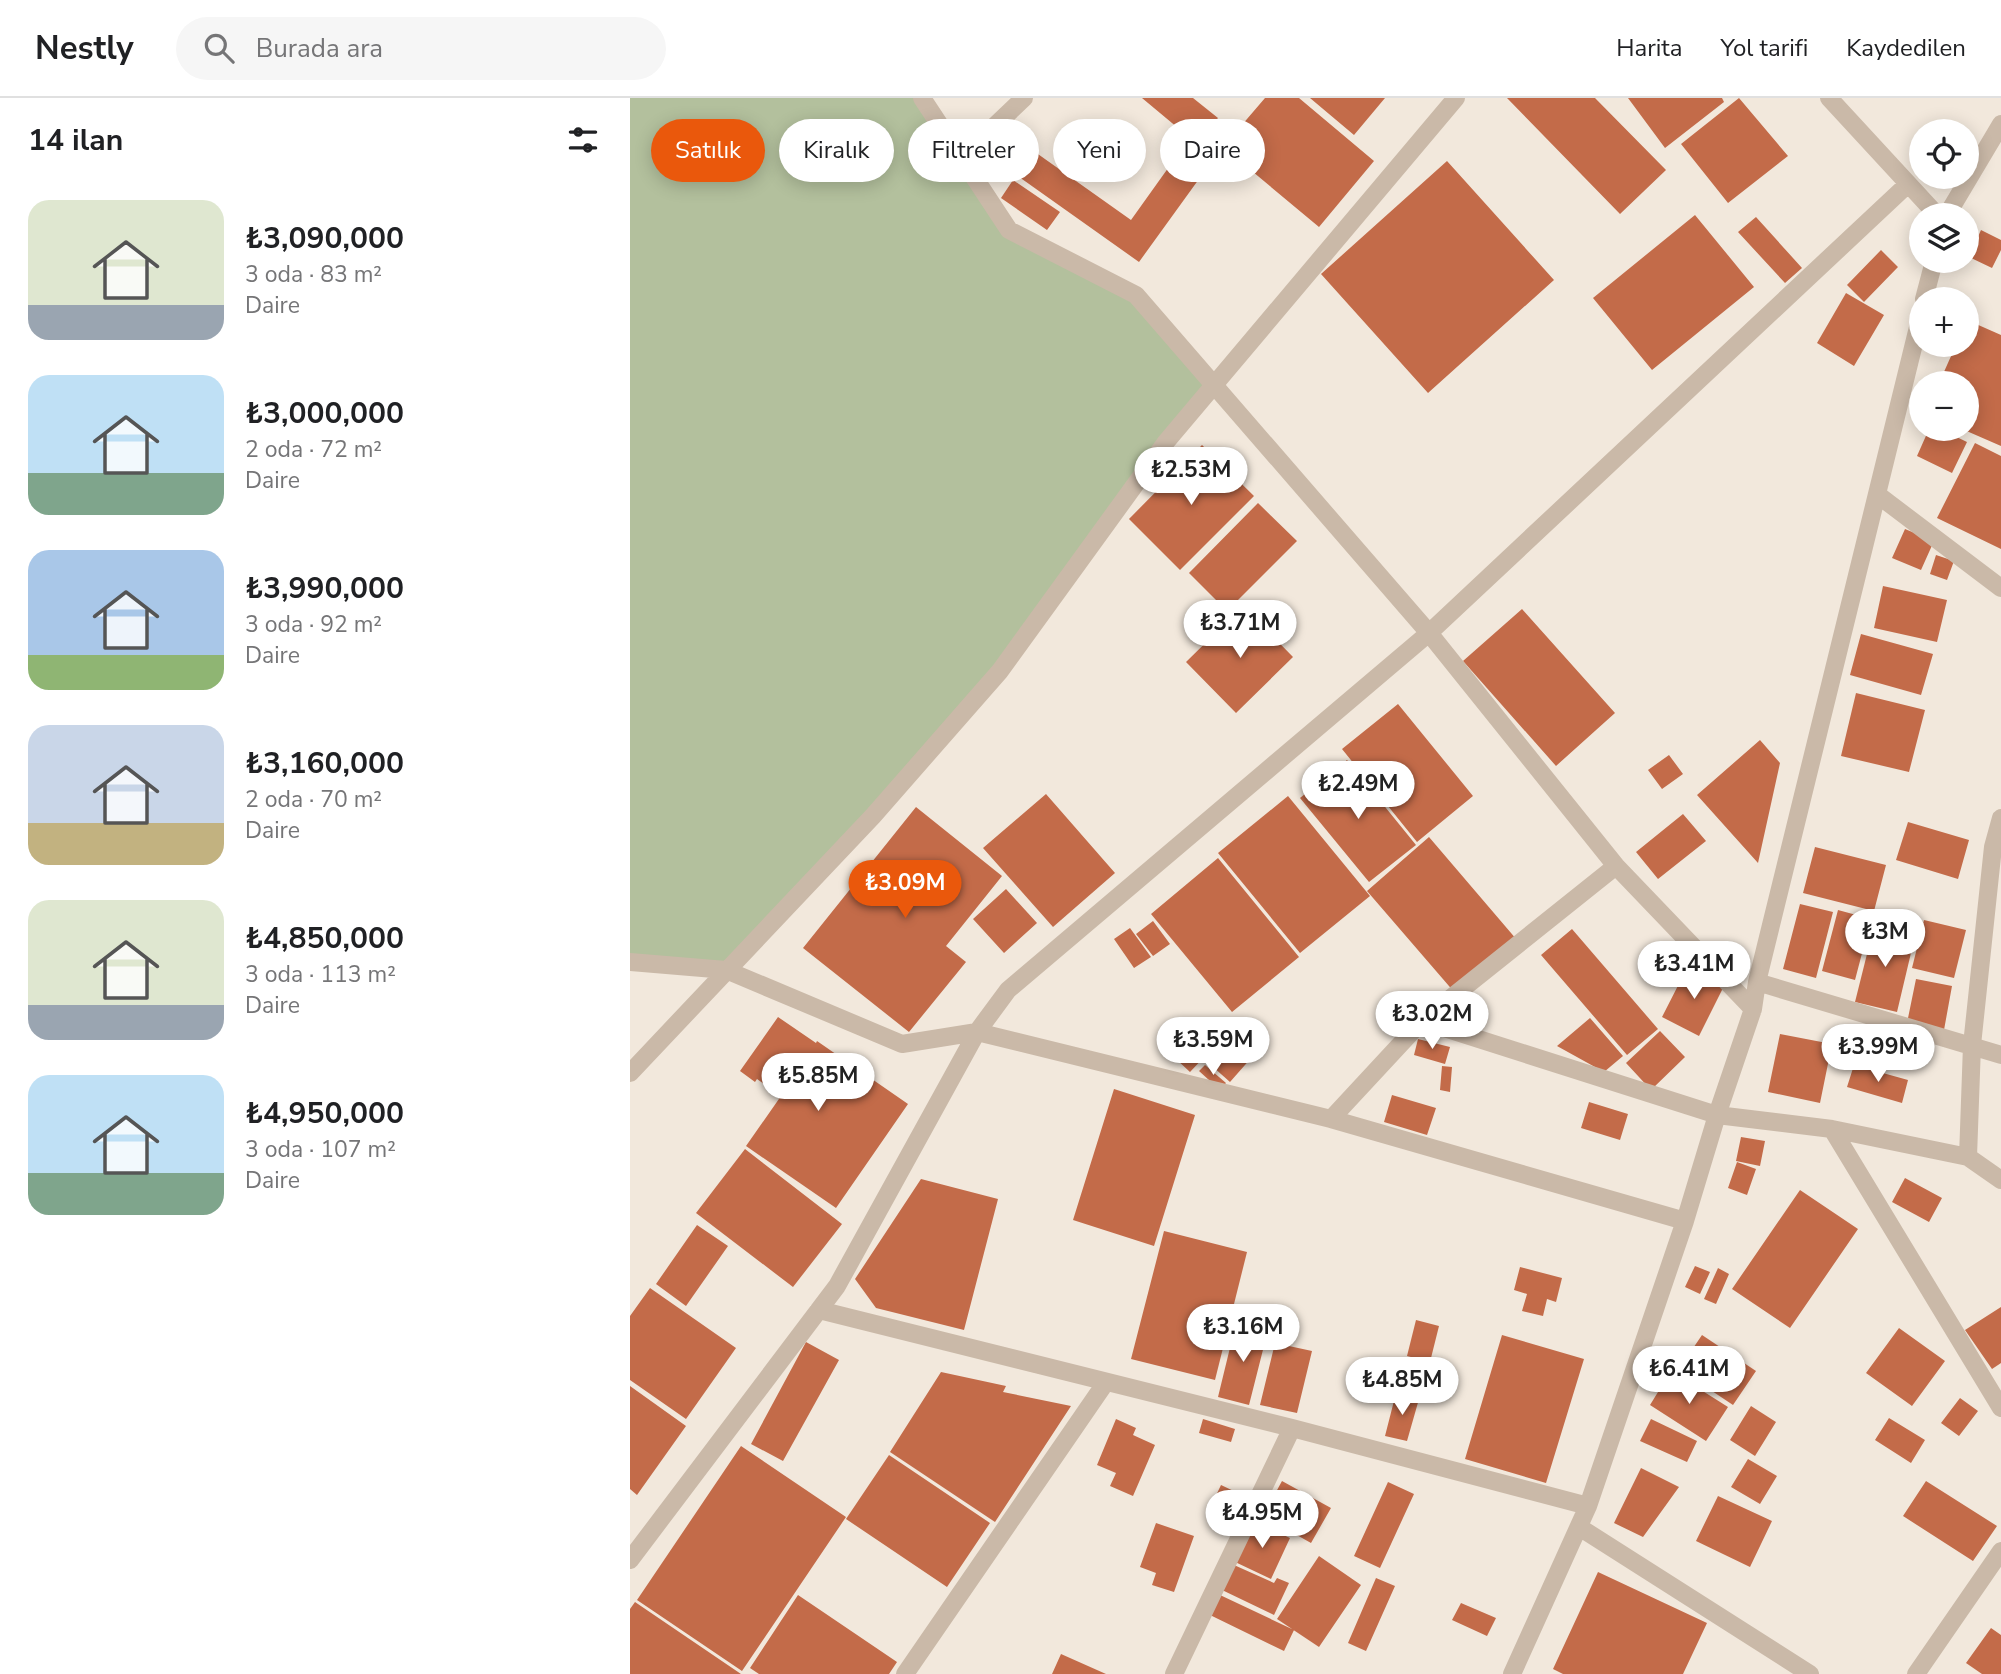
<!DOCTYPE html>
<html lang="tr">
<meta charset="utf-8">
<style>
body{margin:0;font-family:"Nunito Sans",sans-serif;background:#f6f6f6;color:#202124;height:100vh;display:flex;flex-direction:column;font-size:26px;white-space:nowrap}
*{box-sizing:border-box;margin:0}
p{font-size:23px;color:#757577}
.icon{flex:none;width:38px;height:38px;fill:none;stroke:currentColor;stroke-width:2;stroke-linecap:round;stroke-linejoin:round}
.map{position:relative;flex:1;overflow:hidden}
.drawer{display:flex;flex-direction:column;background:#fff;width:630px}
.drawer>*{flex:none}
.hud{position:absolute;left:21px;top:21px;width:665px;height:63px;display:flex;gap:14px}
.fabs{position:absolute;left:1279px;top:21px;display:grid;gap:14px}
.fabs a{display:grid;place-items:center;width:70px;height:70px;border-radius:50%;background:#fff;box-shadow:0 4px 18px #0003;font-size:35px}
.price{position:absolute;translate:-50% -60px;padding:0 16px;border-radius:24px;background:#fff;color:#222;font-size:23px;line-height:46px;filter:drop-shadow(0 2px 4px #0008)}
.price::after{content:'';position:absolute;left:50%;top:42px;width:21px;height:16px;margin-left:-10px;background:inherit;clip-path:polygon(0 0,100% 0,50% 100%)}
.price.selected{background:#ea580c;color:#fff}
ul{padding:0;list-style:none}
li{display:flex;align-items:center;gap:21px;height:175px;padding:0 28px}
li span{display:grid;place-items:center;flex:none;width:196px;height:140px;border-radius:21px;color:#555}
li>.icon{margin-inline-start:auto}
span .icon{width:84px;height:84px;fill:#fffc;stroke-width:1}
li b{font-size:30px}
h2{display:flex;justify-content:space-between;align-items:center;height:84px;padding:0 28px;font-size:30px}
.pill{padding:0 24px;border-radius:32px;background:#fff;box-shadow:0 4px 18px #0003;font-size:24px;line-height:63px}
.pill.selected{background:#ea580c;color:#fff}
header{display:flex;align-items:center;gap:42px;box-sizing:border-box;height:98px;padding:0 35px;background:#fff;border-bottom:2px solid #e0e0e0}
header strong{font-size:33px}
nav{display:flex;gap:38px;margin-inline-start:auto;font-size:24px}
.search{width:490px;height:63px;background:#f6f6f6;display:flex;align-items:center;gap:18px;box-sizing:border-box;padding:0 24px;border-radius:38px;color:#757577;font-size:26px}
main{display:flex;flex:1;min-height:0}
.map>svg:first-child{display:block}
.green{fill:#b3c09d}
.building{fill:#c36b49}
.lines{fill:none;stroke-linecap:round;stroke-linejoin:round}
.minor{stroke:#cab9a8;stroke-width:18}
</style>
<header>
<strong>Nestly</strong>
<div class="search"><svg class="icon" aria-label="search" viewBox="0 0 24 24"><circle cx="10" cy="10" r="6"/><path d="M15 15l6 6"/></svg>Burada ara</div>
<nav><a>Harita</a><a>Yol tarifi</a><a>Kaydedilen</a></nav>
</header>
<main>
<section class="drawer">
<h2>14 ilan<svg class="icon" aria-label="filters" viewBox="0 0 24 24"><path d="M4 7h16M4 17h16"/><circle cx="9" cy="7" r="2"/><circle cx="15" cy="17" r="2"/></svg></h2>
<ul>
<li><span style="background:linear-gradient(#dfe7d0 75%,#9aa5b1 0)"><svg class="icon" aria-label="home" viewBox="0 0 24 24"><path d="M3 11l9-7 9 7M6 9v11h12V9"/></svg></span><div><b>₺3,090,000</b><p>3 oda · 83 m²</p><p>Daire</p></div></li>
<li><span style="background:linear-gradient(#bfe0f5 70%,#7fa58c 0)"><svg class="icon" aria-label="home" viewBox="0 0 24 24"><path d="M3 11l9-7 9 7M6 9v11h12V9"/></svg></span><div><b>₺3,000,000</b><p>2 oda · 72 m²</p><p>Daire</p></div></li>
<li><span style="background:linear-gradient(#a9c7e8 75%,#8fb573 0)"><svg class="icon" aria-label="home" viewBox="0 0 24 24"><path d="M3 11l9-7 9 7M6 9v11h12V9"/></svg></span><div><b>₺3,990,000</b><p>3 oda · 92 m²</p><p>Daire</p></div></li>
<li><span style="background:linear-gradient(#c9d6e8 70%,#c2b280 0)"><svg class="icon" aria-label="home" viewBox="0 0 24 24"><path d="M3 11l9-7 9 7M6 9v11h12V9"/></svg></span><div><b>₺3,160,000</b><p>2 oda · 70 m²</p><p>Daire</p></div></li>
<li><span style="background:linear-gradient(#dfe7d0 75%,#9aa5b1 0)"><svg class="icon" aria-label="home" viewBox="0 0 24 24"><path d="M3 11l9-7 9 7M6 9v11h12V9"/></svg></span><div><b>₺4,850,000</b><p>3 oda · 113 m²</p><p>Daire</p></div></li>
<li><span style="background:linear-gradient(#bfe0f5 70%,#7fa58c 0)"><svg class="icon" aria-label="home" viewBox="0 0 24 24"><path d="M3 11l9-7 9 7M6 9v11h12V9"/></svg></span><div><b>₺4,950,000</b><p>3 oda · 107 m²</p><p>Daire</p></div></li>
</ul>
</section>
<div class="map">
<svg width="1371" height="1576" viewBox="0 0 1371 1576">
<rect width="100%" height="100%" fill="#f2e8dc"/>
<path class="green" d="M 0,0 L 292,0 L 379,131 L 506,197 L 584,287 L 370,573 L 96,872 L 0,864 Z"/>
<path class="building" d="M 512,0 L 563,0 L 588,20 L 566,45 Z
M 635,0 L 669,0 L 744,63 L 689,129 L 593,49 Z
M 680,0 L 755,0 L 724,37 Z
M 877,0 L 965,0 L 1036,72 L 990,116 Z
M 998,0 L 1092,0 L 1094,4 L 1035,50 Z
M 1109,0 L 1158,58 L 1098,105 L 1051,46 Z
M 381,37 L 501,122 L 556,45 L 582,63 L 509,164 L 364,61 Z
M 817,63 L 924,182 L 798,295 L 691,176 Z
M 383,82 L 430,114 L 417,132 L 371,100 Z
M 1065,117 L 1124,189 L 1022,272 L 963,200 Z
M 1126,119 L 1172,170 L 1155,185 L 1108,134 Z
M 1351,132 L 1371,142 L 1371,152 L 1362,170 L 1339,159 Z
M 1251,152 L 1268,169 L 1234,204 L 1217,187 Z
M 1216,195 L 1254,217 L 1224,268 L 1187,245 Z
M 1337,222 L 1371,237 L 1371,348 L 1332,331 L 1337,331 L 1337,285 L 1309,285 L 1326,247 L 1337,247 Z
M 1299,331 L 1310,331 L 1337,344 L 1322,375 L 1287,358 Z
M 1345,345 L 1371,358 L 1371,451 L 1307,420 Z
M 572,347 L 624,398 L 550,472 L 499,421 Z
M 628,405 L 667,443 L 597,513 L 559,475 Z
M 1275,431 L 1304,443 L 1291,472 L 1262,460 Z
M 1306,457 L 1324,463 L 1317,482 L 1300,476 Z
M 1253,488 L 1317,502 L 1307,544 L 1244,530 Z
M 613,508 L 663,559 L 606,615 L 556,564 Z
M 892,511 L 985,615 L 926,668 L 833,563 Z
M 1231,536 L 1303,556 L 1291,597 L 1220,577 Z
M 1226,595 L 1295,612 L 1279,674 L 1211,658 Z
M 768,606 L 843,698 L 787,744 L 712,651 Z
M 1130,642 L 1150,665 L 1128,765 L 1067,697 Z
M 1039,657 L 1053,676 L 1032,691 L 1018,672 Z
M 717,662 L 786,747 L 739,784 L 670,700 Z
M 416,696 L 485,775 L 423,829 L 353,750 Z
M 658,698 L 740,798 L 670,855 L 588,755 Z
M 286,709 L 372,778 L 316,848 L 336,864 L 279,934 L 173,850 Z
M 1053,716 L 1076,743 L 1028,781 L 1006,754 Z
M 1278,724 L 1339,742 L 1328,781 L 1266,762 Z
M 799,739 L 887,842 L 825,895 L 737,793 Z
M 1185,749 L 1256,767 L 1244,813 L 1173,795 Z
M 588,760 L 669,859 L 602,914 L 521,816 Z
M 376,791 L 407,825 L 374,855 L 343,821 Z
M 1170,806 L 1203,814 L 1186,880 L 1153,871 Z
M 1208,812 L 1241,821 L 1225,882 L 1192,873 Z
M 1294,822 L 1336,832 L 1324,880 L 1282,870 Z
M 523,823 L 540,846 L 523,858 L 506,836 Z
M 1244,828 L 1285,838 L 1267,914 L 1225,904 Z
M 500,830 L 521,859 L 504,870 L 484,841 Z
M 942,831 L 1028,931 L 997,957 L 911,857 Z
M 1058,868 L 1095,886 L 1069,938 L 1032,919 Z
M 1286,881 L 1322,888 L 1314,932 L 1277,925 Z
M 148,919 L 186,945 L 187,943 L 278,1006 L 206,1110 L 116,1048 L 151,998 L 127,981 L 125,984 L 110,973 Z
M 960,920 L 993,958 L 974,974 L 927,948 Z
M 1030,933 L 1055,959 L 1021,992 L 996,965 Z
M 596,936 L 622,959 L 600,984 L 574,961 L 578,955 L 560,974 L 546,961 L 567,939 L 582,952 Z
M 1150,936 L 1202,946 L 1190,1005 L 1138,994 Z
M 788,941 L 820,949 L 815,966 L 784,957 Z
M 575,967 L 596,985 L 590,992 L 569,973 Z
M 1224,967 L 1278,982 L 1272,1005 L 1217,989 Z
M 812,968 L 822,969 L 820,994 L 810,992 Z
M 484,991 L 565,1017 L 524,1148 L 443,1122 Z
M 762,997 L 806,1010 L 797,1037 L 754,1024 Z
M 959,1004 L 998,1016 L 990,1042 L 951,1030 Z
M 1111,1039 L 1135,1043 L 1130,1068 L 1106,1063 Z
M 115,1051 L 212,1126 L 163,1189 L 66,1115 Z
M 1107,1064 L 1126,1071 L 1117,1097 L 1098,1090 Z
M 1275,1080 L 1312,1100 L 1299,1124 L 1262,1104 Z
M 291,1081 L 368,1101 L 334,1232 L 246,1210 L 225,1181 Z
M 1170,1092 L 1228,1131 L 1160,1230 L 1102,1191 Z
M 67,1127 L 98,1148 L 56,1208 L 26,1186 Z
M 534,1133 L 617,1154 L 585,1282 L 501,1261 Z
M 1065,1168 L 1080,1174 L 1070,1196 L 1055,1189 Z
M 890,1169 L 932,1180 L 926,1204 L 917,1201 L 913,1218 L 892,1213 L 897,1196 L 884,1192 Z
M 1088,1170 L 1099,1176 L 1086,1206 L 1074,1201 Z
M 20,1190 L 106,1250 L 56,1321 L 0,1282 L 0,1218 Z
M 1371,1209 L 1371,1265 L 1362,1271 L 1335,1232 Z
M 786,1222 L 809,1228 L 800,1264 L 777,1258 Z
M 606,1225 L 638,1232 L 619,1307 L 588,1299 Z
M 1269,1230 L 1315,1263 L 1282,1308 L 1236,1275 Z
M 872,1237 L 954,1261 L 916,1385 L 835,1361 Z
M 1072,1237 L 1126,1273 L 1103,1307 L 1049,1271 Z
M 176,1244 L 209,1262 L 153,1363 L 121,1346 Z
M 645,1245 L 682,1253 L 667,1315 L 630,1307 Z
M 775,1260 L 799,1266 L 791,1299 L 767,1293 Z
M 1041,1273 L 1098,1309 L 1076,1343 L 1020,1307 Z
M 311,1274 L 376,1288 L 373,1294 L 441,1308 L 365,1424 L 260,1354 Z
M 0,1288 L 56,1328 L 7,1397 L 0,1391 Z
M 766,1295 L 789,1301 L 777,1343 L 755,1338 Z
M 1330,1300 L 1348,1313 L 1329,1338 L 1311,1325 Z
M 1121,1308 L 1146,1324 L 1125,1358 L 1100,1342 Z
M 1259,1320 L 1295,1342 L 1281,1365 L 1245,1342 Z
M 486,1321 L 506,1330 L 503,1337 L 525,1347 L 503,1398 L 480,1388 L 486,1375 L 467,1367 Z
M 573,1321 L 605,1331 L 601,1344 L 569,1335 Z
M 1021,1321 L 1067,1343 L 1057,1364 L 1010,1343 Z
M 111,1348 L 216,1419 L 112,1573 L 7,1502 Z
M 259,1357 L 360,1425 L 317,1489 L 216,1421 Z
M 1118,1361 L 1147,1378 L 1130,1406 L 1101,1389 Z
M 1011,1370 L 1049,1389 L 1013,1439 L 984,1425 Z
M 652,1383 L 701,1410 L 681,1445 L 633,1418 Z
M 1296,1383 L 1367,1428 L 1343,1463 L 1273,1418 Z
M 758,1384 L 784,1396 L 750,1470 L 724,1458 Z
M 591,1387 L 610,1396 L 600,1417 L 581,1408 Z
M 1088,1398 L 1142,1423 L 1120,1469 L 1066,1443 Z
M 623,1423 L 660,1440 L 641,1481 L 603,1463 Z
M 526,1425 L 564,1438 L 544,1494 L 522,1487 L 526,1475 L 510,1469 Z
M 689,1458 L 731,1487 L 689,1549 L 647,1521 Z
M 604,1467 L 644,1485 L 647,1480 L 659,1485 L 644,1517 L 592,1492 Z
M 968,1474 L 1077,1525 L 1053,1576 L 933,1576 L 923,1571 Z
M 746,1480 L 765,1488 L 736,1553 L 718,1545 Z
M 168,1497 L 267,1564 L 259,1576 L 129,1576 L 120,1570 Z
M 590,1497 L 664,1532 L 654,1553 L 580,1517 Z
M 5,1504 L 111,1576 L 0,1576 L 0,1511 Z
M 831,1505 L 866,1520 L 857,1538 L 822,1522 Z
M 1361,1530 L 1371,1537 L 1371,1576 L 1352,1576 L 1336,1565 Z
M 431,1556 L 476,1576 L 422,1576 Z"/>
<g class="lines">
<path class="minor" d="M 292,0 L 379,132 L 506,197 L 799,535 L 1278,86
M 1199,0 L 1307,117
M 331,60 L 394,0
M 1317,117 L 1371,26
M 1294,201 L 1304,163
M 1248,397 L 1371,490
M 1371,720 L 1363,749 L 1342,947 L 1338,1059 L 1371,1082
M 0,864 L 96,872 L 272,946 L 347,934 L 701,1021 L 1055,1123
M 1127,884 L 1371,957
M 792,923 L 1087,1017 L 1202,1031 L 1338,1059
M 0,975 L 243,718 L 370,573 L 536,344 L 826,0
M 701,1021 L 792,923 L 986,768
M 1202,1031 L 1371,1310
M 189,1212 L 662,1330 L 958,1408
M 949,1429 L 1180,1576
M 0,1462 L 207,1188 L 347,934 L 378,892 L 799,535 L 986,768 L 1123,911
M 275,1576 L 476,1284
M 544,1576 L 662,1330
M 882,1576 L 958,1408 L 1055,1123 L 1087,1017 L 1123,911 L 1127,884 L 1292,213
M 1286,1576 L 1371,1453"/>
</g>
</svg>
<div class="fabs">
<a><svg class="icon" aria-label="locate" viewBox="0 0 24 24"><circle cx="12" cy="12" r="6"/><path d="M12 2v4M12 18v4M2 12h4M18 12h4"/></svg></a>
<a><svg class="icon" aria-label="layers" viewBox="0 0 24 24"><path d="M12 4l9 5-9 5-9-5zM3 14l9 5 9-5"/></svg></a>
<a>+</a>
<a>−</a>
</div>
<b class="price" style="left:561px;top:409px">₺2.53M</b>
<b class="price" style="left:610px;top:562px">₺3.71M</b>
<b class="price" style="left:728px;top:723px">₺2.49M</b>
<b class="price selected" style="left:275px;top:822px">₺3.09M</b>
<b class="price" style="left:1255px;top:871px">₺3M</b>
<b class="price" style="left:1064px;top:903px">₺3.41M</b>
<b class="price" style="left:802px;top:953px">₺3.02M</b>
<b class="price" style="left:583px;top:979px">₺3.59M</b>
<b class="price" style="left:1248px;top:986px">₺3.99M</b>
<b class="price" style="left:188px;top:1015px">₺5.85M</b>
<b class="price" style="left:613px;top:1266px">₺3.16M</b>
<b class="price" style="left:1059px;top:1308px">₺6.41M</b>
<b class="price" style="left:772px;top:1319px">₺4.85M</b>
<b class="price" style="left:632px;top:1452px">₺4.95M</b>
<div class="hud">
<a class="pill selected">Satılık</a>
<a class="pill">Kiralık</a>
<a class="pill">Filtreler</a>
<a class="pill">Yeni</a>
<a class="pill">Daire</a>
</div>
</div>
</main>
